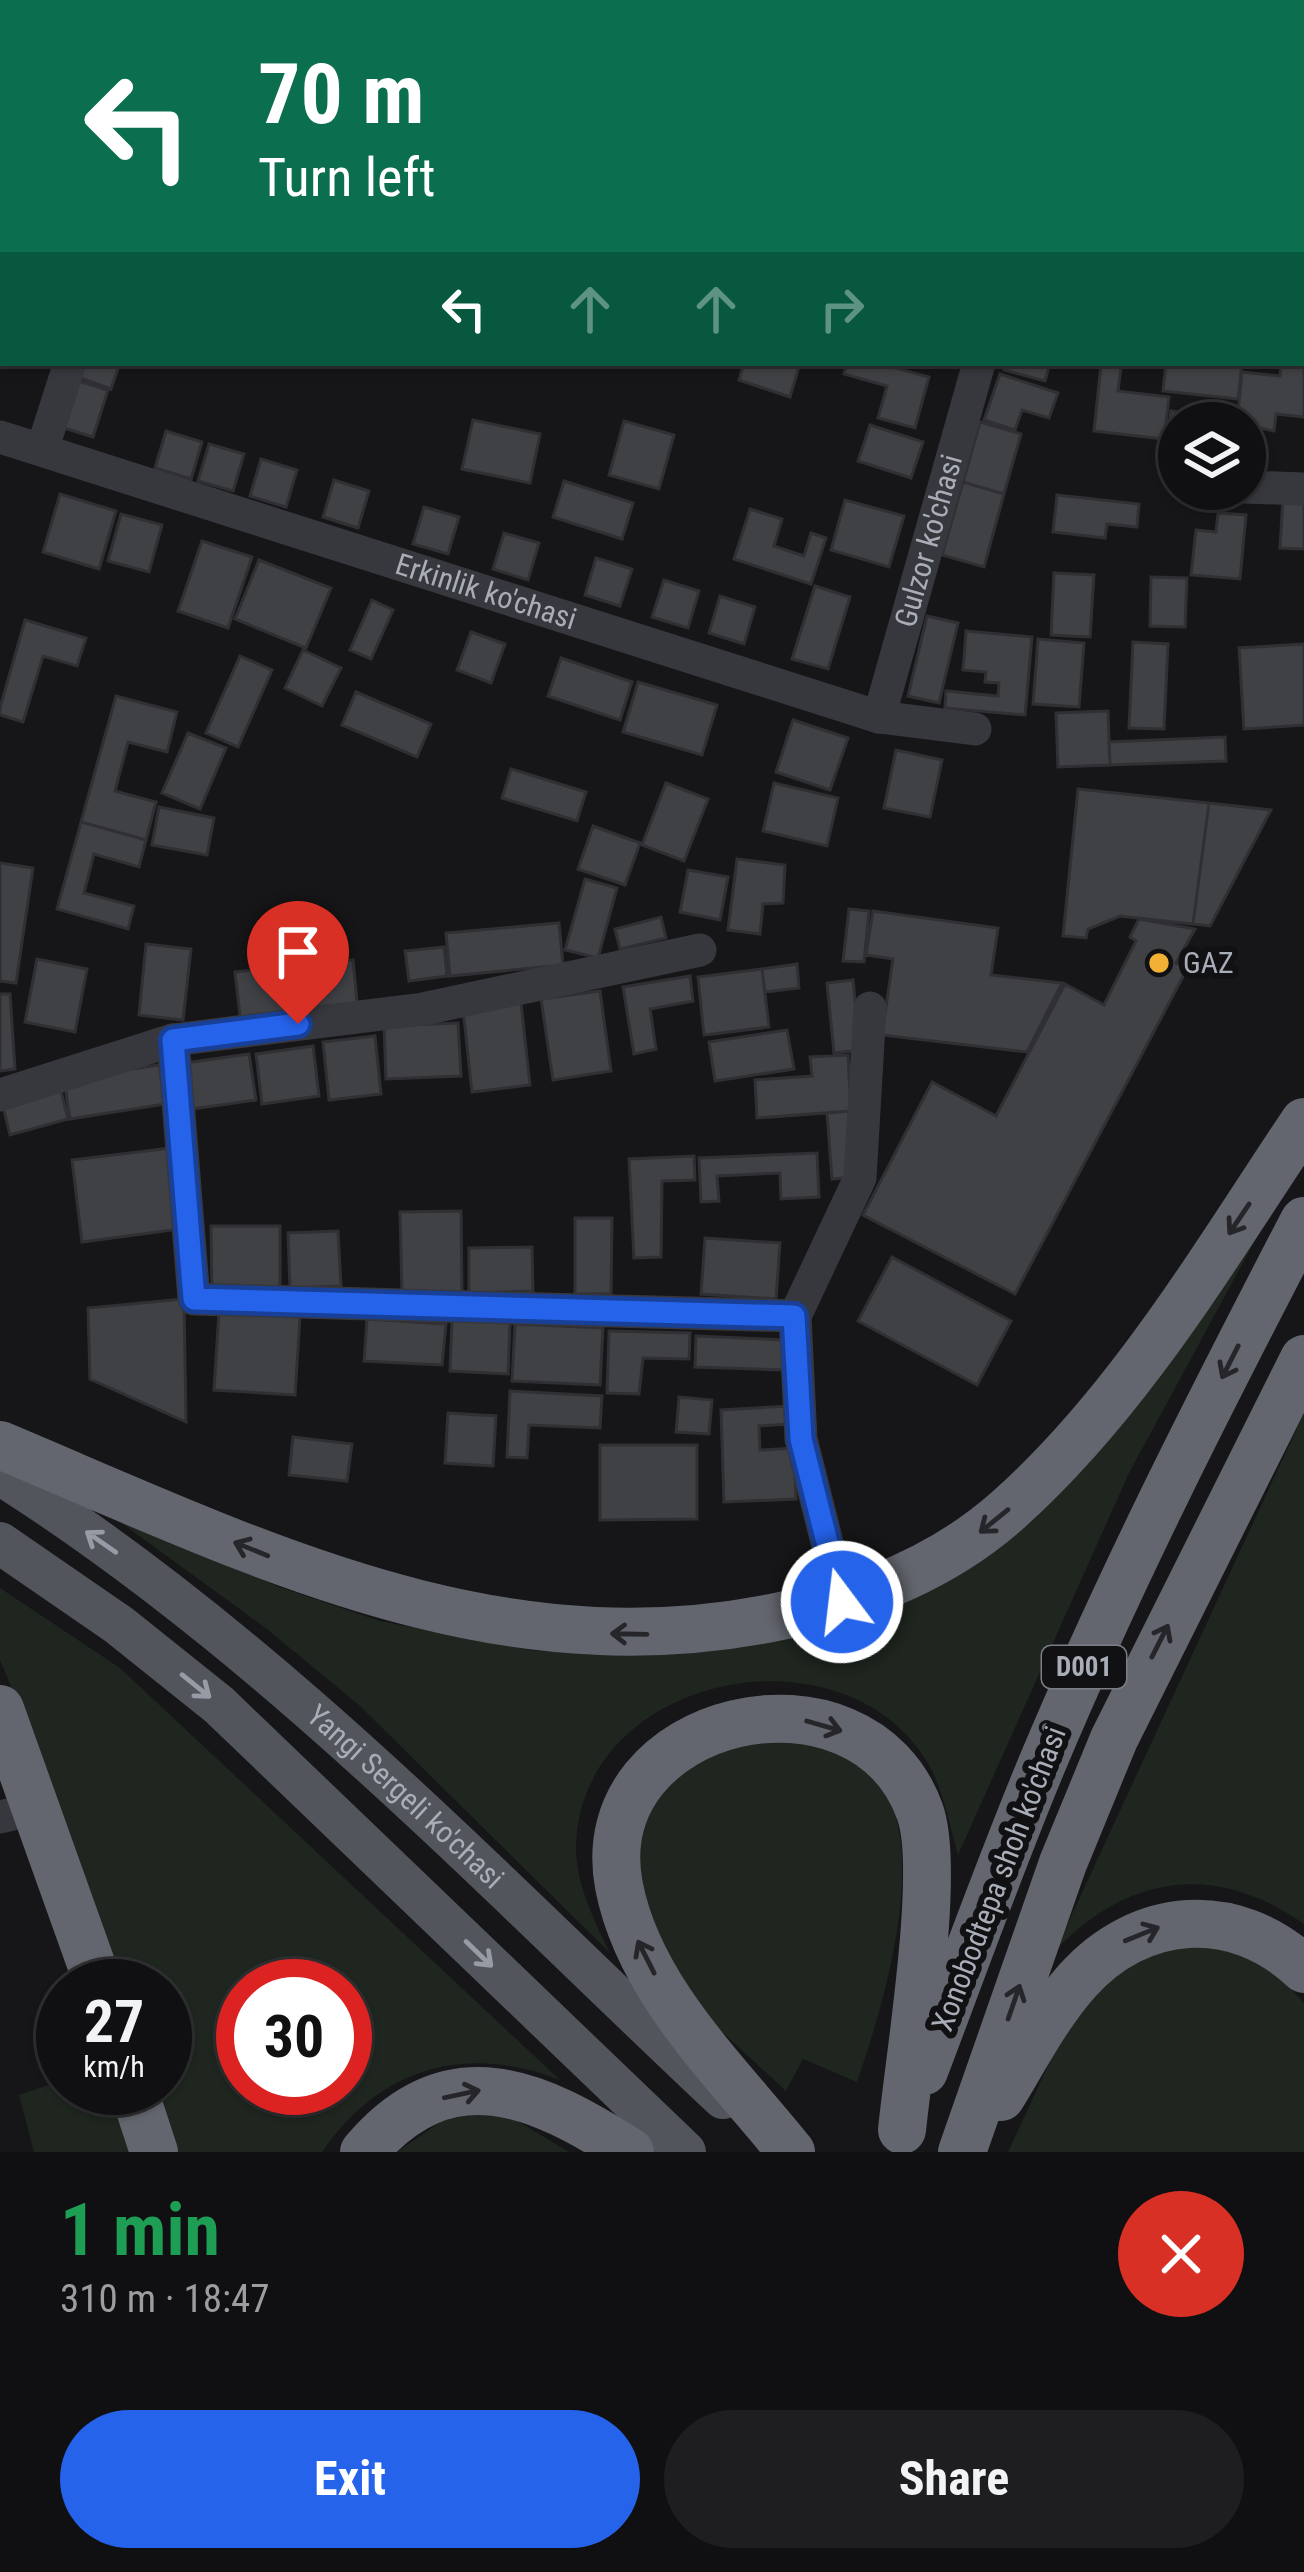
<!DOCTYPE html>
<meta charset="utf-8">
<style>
body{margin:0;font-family:"Roboto Condensed",sans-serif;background:#1e1e20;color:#f1f3f6;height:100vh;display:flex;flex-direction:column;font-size:45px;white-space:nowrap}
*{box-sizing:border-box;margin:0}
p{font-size:39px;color:#9c9d9f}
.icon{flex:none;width:66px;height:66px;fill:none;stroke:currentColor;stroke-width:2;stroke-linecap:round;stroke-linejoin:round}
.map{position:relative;height:2152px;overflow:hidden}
.details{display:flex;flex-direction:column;background:#101012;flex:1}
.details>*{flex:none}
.guide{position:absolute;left:0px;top:0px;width:1305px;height:366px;box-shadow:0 3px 9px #0004,0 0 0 3px #303032;background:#0b6e4f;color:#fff;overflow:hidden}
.fabs{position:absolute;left:1158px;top:402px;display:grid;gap:24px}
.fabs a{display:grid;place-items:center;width:108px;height:108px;border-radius:50%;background:#101012;box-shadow:0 3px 9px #0004,0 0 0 3px #303032;font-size:60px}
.speed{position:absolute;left:36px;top:1959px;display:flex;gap:24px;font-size:60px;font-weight:700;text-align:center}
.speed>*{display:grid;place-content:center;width:156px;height:156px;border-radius:50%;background:#101012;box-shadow:0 3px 9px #0004,0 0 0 3px #303032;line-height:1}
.speed small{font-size:30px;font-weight:400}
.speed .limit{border:18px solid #d22;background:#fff;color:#111}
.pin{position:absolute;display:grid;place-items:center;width:102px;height:102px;color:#fff;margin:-123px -51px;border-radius:50% 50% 50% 0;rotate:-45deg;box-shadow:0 0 12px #0007}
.pin .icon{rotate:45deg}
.me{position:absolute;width:132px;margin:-66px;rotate:345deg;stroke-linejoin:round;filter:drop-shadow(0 0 9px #0008)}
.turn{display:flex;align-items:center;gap:42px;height:252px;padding:0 60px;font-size:54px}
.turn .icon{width:156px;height:156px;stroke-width:2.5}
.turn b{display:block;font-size:84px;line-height:102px}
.lanes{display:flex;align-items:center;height:114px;padding:0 60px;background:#0003;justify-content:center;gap:60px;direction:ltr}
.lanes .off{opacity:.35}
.round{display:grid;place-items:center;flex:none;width:126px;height:126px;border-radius:63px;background:#1e1e20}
.headline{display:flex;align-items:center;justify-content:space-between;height:204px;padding:0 60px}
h1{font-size:72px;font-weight:700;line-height:90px;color:#1e9e55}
.action{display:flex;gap:24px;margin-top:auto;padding:24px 60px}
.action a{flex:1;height:138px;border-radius:72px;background:#2563eb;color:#fff;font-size:48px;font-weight:700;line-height:138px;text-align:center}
.action a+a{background:#1e1e20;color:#f1f3f6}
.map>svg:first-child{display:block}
.green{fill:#1e261f;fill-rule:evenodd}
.building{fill:#404145;stroke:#303034;stroke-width:3}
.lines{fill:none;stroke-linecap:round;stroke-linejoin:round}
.minor{stroke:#37383d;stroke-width:33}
.major{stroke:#53555c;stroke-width:42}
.highway{stroke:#63666e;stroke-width:48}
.oneway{stroke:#26262a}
.oneway2{stroke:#979ba6}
.route-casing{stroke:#184099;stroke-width:30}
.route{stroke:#2563eb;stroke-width:21}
.poi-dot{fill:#f2b134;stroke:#111113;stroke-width:4.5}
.labels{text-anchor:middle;stroke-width:12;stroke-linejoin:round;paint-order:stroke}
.shield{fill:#111113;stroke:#7b7e86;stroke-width:3}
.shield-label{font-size:27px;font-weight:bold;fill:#a8adb8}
.street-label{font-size:30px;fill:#a8adb8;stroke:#111113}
.poi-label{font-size:30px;fill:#a8adb8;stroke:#111113;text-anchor:start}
</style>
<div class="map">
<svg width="1304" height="2152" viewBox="0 0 1304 2152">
<rect width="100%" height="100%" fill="#161618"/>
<path class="green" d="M 1303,1152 L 1129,1473 L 958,1855 C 949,1823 943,1788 926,1760 C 838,1620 577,1677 576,1849 C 576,1884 595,1922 610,1953 L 359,1705 L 263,1626 L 112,1516 L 282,1588 L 380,1621 L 530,1650 L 594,1655 L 690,1651 L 925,1591 Z
M 1304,1413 L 1304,1924 C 1216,1862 1128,1874 1055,1951 Z
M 0,1588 L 120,1668 L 560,2080 C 466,2043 380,2067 322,2152 L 173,2152 L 152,2088 L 165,2088 L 165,1986 L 118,1986 L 47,1772 L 0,1660 ZM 243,1986 L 345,1986 L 345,2088 L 243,2088 Z
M 809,1735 C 828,1746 858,1757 873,1774 C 935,1839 883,2007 857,2082 L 803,2059 L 786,2091 L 705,2016 L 639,1903 L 639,1815 L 706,1745 Z
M 1202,1936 L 1266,1961 L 1304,2003 L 1304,2152 L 1008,2152 L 1077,2003 L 1104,1976 Z
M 63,2080 L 63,2088 L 111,2088 L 132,2152 L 34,2152 L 19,2095 Z
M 474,2113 L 504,2113 L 569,2152 L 397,2152 L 442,2121 Z"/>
<path class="building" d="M 648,0 L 732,0 L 647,3 Z
M 1304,360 L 1304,417 L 1276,414 L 1274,431 L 1237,423 L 1242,372 L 1280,376 L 1281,363 Z
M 79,363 L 120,363 L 111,389 L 75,376 Z
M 744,363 L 800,363 L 790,397 L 739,380 Z
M 847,363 L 877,363 L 929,377 L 915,428 L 878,418 L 887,386 L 844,374 Z
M 1006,363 L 1050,363 L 1045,381 L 1004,370 Z
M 1166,363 L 1242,363 L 1238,399 L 1163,391 Z
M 1101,365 L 1121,367 L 1118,391 L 1169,397 L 1164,439 L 1094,431 Z
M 1000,374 L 1058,393 L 1049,418 L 1022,410 L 1015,430 L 984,420 Z
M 75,380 L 108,390 L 93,437 L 61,427 Z
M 1171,411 L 1225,419 L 1225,423 L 1179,423 L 1179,464 L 1164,462 Z
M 473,420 L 540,434 L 530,483 L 462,469 Z
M 624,421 L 674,435 L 659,489 L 609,475 Z
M 980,422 L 1021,434 L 1004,494 L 963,482 Z
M 870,425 L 923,442 L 911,478 L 858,461 Z
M 166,431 L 202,442 L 191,479 L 155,468 Z
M 209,444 L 244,454 L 233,491 L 198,481 Z
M 261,459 L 297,470 L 286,507 L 250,496 Z
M 334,480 L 369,491 L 358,528 L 323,517 Z
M 564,481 L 633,503 L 622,539 L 553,517 Z
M 963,482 L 1004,494 L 984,567 L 942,555 Z
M 60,494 L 116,511 L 99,569 L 43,552 Z
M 1057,495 L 1139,504 L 1137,527 L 1107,524 L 1105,538 L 1053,532 Z
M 1283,497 L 1304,498 L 1304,549 L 1280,548 Z
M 845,500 L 904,516 L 889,567 L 831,550 Z
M 424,507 L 459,517 L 448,554 L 413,544 Z
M 750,509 L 782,519 L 774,546 L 804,556 L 811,533 L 826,538 L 811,584 L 734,559 Z
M 1218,513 L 1246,515 L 1240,579 L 1191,575 L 1196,530 L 1216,532 Z
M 121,514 L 162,525 L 149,572 L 108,561 Z
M 504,533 L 539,543 L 528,580 L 493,569 Z
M 202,541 L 252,557 L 228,628 L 178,611 Z
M 596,558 L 632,569 L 620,606 L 585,595 Z
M 259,560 L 331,588 L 306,648 L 235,619 Z
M 1054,573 L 1094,575 L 1090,637 L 1051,635 Z
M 1151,577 L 1187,578 L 1185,627 L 1150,626 Z
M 664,580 L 699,591 L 688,628 L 652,617 Z
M 815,586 L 850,597 L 828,669 L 792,659 Z
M 720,596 L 755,607 L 744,644 L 709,633 Z
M 372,600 L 393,610 L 371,659 L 350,650 Z
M 927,616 L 958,623 L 939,703 L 908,696 Z
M 25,620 L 86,638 L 77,666 L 43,656 L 23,722 L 0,715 L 0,708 Z
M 966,631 L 1032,637 L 1025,715 L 945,708 L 946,691 L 998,696 L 999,683 L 985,682 L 986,672 L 963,670 Z
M 471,632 L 505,644 L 491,683 L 457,670 Z
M 1038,639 L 1084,643 L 1079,707 L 1033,704 Z
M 1133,642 L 1168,644 L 1164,729 L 1129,728 Z
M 1304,644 L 1304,725 L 1244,729 L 1239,648 Z
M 303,650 L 341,668 L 322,706 L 285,688 Z
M 240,656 L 272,670 L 238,747 L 206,733 Z
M 561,658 L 632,682 L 620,720 L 548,696 Z
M 638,682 L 717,705 L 702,755 L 623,732 Z
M 356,692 L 431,724 L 417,757 L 342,725 Z
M 116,696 L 177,712 L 167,752 L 128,742 L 115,791 L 156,802 L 146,840 L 81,822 Z
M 1108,711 L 1110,765 L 1058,767 L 1056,713 Z
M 793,720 L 848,738 L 830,790 L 776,772 Z
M 188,733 L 226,748 L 200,809 L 162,793 Z
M 1225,737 L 1226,761 L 1110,765 L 1109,742 Z
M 896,750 L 942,760 L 930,817 L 884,808 Z
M 511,769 L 586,792 L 577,821 L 502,798 Z
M 666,783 L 708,799 L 684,861 L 642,845 Z
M 774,783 L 838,798 L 827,846 L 763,831 Z
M 1078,789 L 1209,803 L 1193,924 L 1120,916 L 1088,929 L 1086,938 L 1063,936 Z
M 1209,803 L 1271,810 L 1210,926 L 1193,924 Z
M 159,807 L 214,818 L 207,855 L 152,845 Z
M 81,822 L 146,840 L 139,867 L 94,854 L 84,893 L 134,906 L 128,929 L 57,909 Z
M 593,826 L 640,843 L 625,885 L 578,869 Z
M 737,859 L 785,865 L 783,903 L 763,904 L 760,934 L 728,930 Z
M 0,863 L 33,868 L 16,983 L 0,981 Z
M 688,870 L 728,877 L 720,920 L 680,912 Z
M 585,879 L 617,888 L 598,958 L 565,950 Z
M 849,909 L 869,911 L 864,962 L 843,961 Z
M 873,911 L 998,928 L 991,975 L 1062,983 L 1027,1052 L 882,1035 L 893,959 L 866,955 Z
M 661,917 L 666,938 L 620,949 L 615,929 Z
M 1139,919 L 1195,929 L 1176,963 L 1187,969 L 1015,1294 L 863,1215 L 932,1082 L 996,1116 L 1065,984 L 1104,1005 L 1136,941 L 1130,937 Z
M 559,923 L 563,965 L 450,976 L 446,933 Z
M 146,944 L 191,949 L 183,1020 L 139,1015 Z
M 444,947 L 447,976 L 409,981 L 405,951 Z
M 37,959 L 87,969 L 75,1032 L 25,1022 Z
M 353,960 L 358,1012 L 241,1024 L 235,972 Z
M 797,964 L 799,988 L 765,992 L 762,969 Z
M 762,969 L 769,1027 L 704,1035 L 698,977 Z
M 690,976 L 693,1001 L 650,1009 L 656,1049 L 634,1054 L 623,987 Z
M 853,980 L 860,1050 L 834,1053 L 827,983 Z
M 600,991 L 611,1071 L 553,1080 L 541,999 Z
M 0,994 L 10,994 L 15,1069 L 0,1071 Z
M 521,1003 L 530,1085 L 472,1092 L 463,1009 Z
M 458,1023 L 461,1076 L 386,1079 L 384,1026 Z
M 787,1030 L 794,1069 L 715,1081 L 709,1042 Z
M 375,1036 L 381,1094 L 329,1100 L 323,1042 Z
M 313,1046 L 319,1096 L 262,1104 L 256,1054 Z
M 249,1054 L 256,1100 L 192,1109 L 185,1063 Z
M 848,1055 L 851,1111 L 757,1118 L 755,1080 L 812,1076 L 810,1057 Z
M 159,1065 L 165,1104 L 70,1119 L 64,1079 Z
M 59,1083 L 68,1119 L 10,1135 L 1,1098 Z
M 851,1111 L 855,1177 L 832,1179 L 827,1113 Z
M 171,1148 L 180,1229 L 82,1242 L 72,1160 Z
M 817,1153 L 819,1197 L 781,1199 L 780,1173 L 717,1176 L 719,1201 L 701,1202 L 699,1158 Z
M 694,1156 L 695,1180 L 662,1181 L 661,1257 L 634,1258 L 629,1159 Z
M 461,1211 L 462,1292 L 402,1293 L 400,1212 Z
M 575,1218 L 612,1218 L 611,1294 L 575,1294 Z
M 211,1226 L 280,1226 L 280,1290 L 212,1291 Z
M 338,1231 L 341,1286 L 290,1288 L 288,1233 Z
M 705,1238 L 780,1243 L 776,1299 L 701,1294 Z
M 532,1247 L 533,1291 L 469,1293 L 469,1248 Z
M 892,1257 L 1011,1321 L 977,1385 L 858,1321 Z
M 184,1299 L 186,1422 L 90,1379 L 88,1308 Z
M 219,1312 L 300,1317 L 295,1395 L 214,1390 Z
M 367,1319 L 446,1324 L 442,1365 L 364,1361 Z
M 452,1320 L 510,1323 L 508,1374 L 450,1371 Z
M 515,1324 L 603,1328 L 600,1385 L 512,1381 Z
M 609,1331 L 690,1333 L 689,1359 L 643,1358 L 639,1394 L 607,1393 Z
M 696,1336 L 784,1340 L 783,1370 L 695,1367 Z
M 510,1391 L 602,1396 L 600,1428 L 529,1425 L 527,1458 L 507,1457 Z
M 679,1397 L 712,1400 L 709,1434 L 676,1432 Z
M 788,1406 L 789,1424 L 759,1426 L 760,1450 L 794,1448 L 796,1499 L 724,1502 L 721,1410 Z
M 448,1413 L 496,1416 L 493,1466 L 445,1463 Z
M 293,1437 L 352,1444 L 347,1481 L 289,1475 Z
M 600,1445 L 697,1445 L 697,1519 L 600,1520 Z"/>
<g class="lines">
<g class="minor">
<path d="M 62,0 L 71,3"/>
<path d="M 189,3 L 190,0"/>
<path d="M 1077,3 L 1078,0"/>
<path id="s1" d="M 0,437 L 879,717 L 975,729"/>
<path d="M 42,450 L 70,363"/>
<path d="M 1245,487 L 1304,489"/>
<path id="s2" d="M 879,717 L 979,363"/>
<path d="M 173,1040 L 194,1299 L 795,1316"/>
<path d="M 0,1095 L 173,1040 L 423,1009 L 700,950"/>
<path d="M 842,1602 L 801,1439 L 795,1316 L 860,1178 L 870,1008"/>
<path d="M 0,1817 L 39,1808"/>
</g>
<g class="major">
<path id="s3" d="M 0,1474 C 270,1645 491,1880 723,2098"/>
<path d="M 0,1543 L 119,1625 L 219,1705 L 685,2152"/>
</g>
<path class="highway" d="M 0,1445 C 255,1552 496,1676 781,1616 C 864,1599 944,1567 1008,1510 C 1129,1402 1215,1255 1304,1122
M 0,1709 L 99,1986
M 924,2071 C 963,1968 1000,1865 1042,1764 C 1120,1578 1211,1400 1304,1221
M 133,2088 L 154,2152
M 1001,2097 C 1025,2058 1046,2016 1077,1981 C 1139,1911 1235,1903 1304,1969
M 364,2152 C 449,2051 538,2093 630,2152
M 791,2152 C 728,2073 639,1990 619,1886 C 586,1713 863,1651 920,1812 C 941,1871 909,2059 902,2130
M 962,2152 L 1063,1863 L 1114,1739 L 1304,1359"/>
</g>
<defs><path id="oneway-shaft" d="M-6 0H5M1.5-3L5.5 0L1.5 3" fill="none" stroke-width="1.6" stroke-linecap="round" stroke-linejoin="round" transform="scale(3)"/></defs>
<g class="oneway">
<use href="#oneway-shaft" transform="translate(1239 1219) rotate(124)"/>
<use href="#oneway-shaft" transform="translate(1230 1362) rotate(117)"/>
<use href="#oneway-shaft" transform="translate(994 1521) rotate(141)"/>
<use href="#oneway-shaft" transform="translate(251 1549) rotate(-158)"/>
<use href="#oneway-shaft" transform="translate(629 1634) rotate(-179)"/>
<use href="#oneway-shaft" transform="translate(1160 1641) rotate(-63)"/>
<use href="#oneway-shaft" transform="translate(824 1726) rotate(16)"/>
<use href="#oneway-shaft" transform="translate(1142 1934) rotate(-22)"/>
<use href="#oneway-shaft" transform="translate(646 1957) rotate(-117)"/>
<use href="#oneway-shaft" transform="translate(1014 2002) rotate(-71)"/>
<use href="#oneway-shaft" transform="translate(462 2094) rotate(-12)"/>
</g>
<g class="oneway2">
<use href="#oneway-shaft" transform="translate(101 1542) rotate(-145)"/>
<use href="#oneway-shaft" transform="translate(196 1686) rotate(39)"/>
<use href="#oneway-shaft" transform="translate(479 1954) rotate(44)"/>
</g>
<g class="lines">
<defs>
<path id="route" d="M 298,1024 L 173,1040 L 194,1299 L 794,1316 L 801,1439 L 842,1602"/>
</defs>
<use href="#route" class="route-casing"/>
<use href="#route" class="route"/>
</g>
<circle class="poi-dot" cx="1159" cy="963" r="12"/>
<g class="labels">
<rect class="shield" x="1042" y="1646" width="84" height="42" rx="9"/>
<g class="shield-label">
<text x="1084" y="1676">D001</text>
</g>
<g class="street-label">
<text dy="10" stroke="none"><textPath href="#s2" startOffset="183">Gulzor ko'chasi</textPath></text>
<text dy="10" stroke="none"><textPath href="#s1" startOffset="510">Erkinlik ko'chasi</textPath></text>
<text dy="10" stroke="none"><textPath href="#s3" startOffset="519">Yangi Sergeli ko'chasi</textPath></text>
<text transform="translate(999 1879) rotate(-69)" y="10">Xonobodtepa shoh ko'chasi</text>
</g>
<g class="poi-label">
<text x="1183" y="973">GAZ</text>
</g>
</g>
</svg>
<div class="fabs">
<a><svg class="icon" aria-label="layers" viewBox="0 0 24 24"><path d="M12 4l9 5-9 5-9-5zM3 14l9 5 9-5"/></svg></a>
</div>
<div class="speed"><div>27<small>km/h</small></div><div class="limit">30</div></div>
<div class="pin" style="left:298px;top:1024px;background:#d93025"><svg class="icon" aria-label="arrive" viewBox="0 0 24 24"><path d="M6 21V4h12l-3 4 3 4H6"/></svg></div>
<svg class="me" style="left:842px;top:1602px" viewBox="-20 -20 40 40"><circle r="17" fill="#2563eb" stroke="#fff" stroke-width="3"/><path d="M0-11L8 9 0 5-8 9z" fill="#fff"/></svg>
<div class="guide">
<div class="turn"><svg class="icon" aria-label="left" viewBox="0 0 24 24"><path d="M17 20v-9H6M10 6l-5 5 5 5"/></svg><div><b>70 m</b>Turn left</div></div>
<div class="lanes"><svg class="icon" aria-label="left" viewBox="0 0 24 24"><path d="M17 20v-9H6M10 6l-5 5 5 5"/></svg><svg class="icon off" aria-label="ahead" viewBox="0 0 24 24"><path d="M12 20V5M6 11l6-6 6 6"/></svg><svg class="icon off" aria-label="ahead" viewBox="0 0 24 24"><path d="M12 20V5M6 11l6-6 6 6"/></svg><svg class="icon off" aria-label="right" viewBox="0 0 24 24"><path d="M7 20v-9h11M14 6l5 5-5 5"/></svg></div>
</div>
</div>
<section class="details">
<div class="headline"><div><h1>1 min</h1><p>310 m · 18:47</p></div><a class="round" style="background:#d93025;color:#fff"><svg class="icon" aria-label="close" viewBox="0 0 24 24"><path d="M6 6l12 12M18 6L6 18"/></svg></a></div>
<div class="action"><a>Exit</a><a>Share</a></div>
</section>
